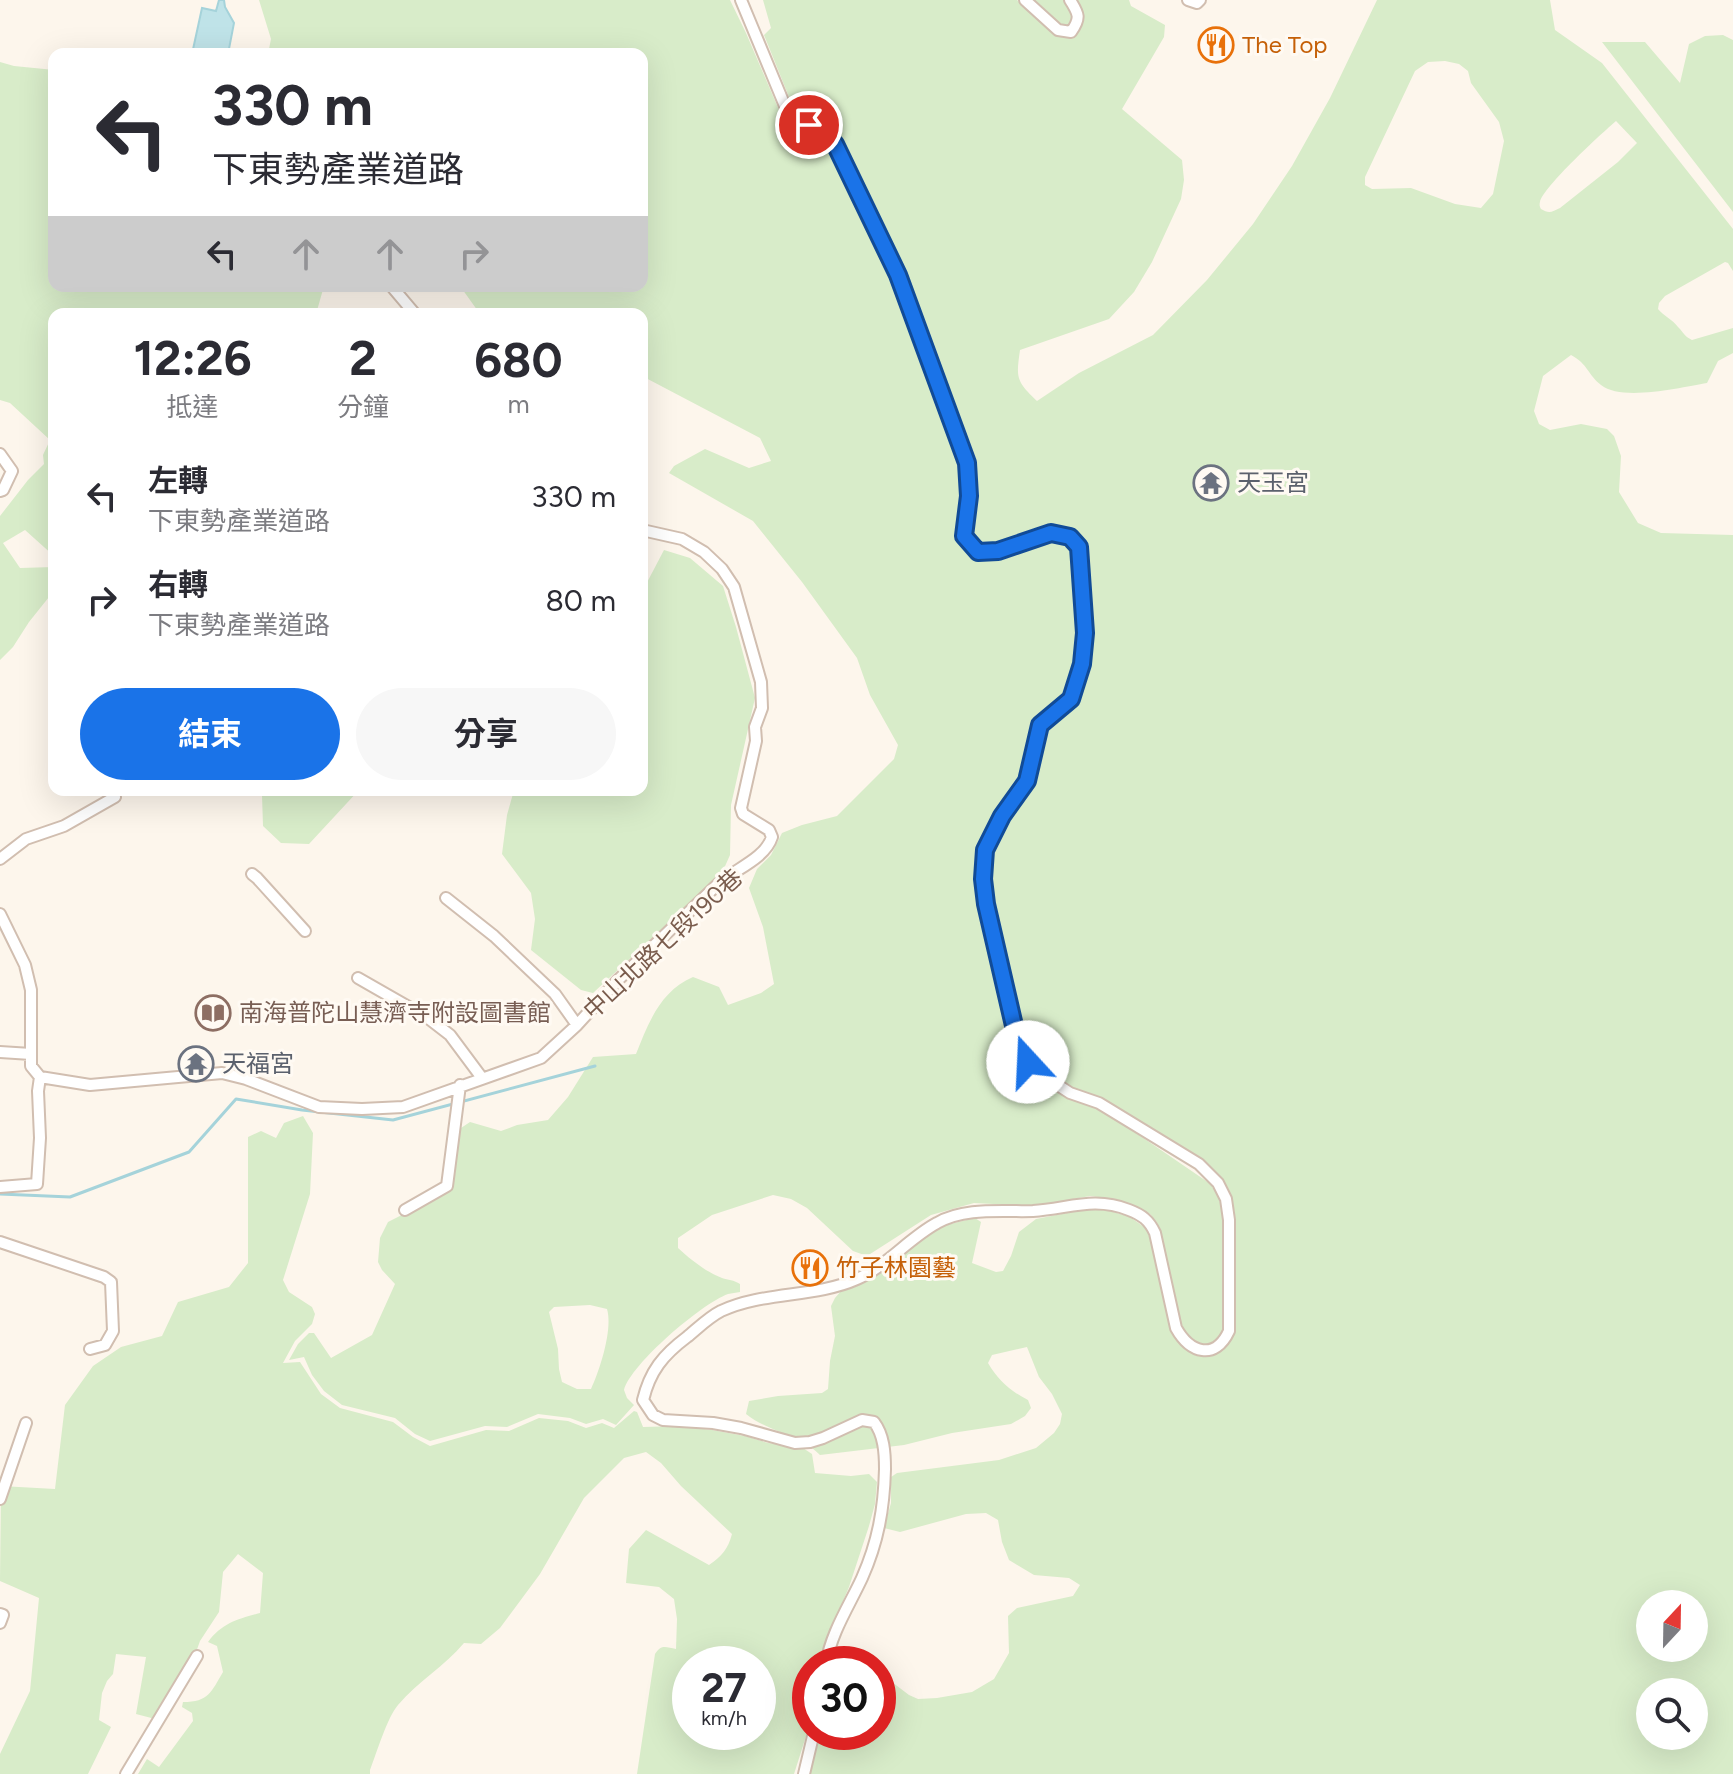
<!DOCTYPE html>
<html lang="zh-TW">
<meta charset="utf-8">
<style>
body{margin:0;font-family:Figtree,"Noto Sans TC",sans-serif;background:#f7f7f7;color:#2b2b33;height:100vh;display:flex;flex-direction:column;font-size:30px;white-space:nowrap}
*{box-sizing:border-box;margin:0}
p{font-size:26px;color:#7c7c81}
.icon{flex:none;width:44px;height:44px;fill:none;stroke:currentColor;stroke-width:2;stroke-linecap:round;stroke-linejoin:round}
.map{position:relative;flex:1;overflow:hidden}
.sheet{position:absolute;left:48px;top:308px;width:600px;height:488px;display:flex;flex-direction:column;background:#fff;border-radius:16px;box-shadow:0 8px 32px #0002}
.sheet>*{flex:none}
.guide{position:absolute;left:48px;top:48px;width:600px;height:244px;border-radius:16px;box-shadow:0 8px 32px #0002;background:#fff;color:#2b2b33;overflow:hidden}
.needle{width:52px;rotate:22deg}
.controls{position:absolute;left:1636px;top:1590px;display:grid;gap:16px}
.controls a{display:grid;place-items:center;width:72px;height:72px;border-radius:50%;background:#fff;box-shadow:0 8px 32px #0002;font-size:40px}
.speed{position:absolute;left:672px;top:1646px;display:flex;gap:16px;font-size:40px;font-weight:700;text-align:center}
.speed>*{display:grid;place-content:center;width:104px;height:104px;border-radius:50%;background:#fff;box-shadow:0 8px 32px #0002;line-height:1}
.speed small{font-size:20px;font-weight:400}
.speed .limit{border:12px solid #d22;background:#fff;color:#111}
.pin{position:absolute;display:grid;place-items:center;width:68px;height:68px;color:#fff;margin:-34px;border:4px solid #fff;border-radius:50%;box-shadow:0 2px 8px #0007}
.me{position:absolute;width:88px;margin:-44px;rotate:340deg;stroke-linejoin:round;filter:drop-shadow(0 0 6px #0008)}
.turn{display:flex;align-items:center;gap:28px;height:168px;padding:0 32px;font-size:36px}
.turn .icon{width:104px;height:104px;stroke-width:2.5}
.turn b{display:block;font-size:56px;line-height:68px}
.lanes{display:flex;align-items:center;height:76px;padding:0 32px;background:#0003;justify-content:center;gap:40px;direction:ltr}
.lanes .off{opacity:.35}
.eta{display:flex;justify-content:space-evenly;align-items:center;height:136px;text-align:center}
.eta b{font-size:48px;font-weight:700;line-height:56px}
.primary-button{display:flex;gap:16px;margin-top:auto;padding:16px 32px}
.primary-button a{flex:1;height:92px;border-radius:48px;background:#1a73e8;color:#fff;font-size:32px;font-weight:700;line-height:92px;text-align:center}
.primary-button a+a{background:#f7f7f7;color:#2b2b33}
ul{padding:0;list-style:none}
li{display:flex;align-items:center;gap:24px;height:104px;padding:0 32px}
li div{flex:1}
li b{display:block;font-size:30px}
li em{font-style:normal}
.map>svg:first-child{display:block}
.green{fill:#d8ecc9;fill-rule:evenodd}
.water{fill:#bfe3e8;stroke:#a5d3da;stroke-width:2}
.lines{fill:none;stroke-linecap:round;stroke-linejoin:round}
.stream{stroke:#a5d3da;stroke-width:3}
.minor-casing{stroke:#d1beb0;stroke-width:14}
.minor{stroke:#fff;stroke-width:10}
.route-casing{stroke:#114b97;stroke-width:20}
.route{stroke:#1a73e8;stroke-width:14}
.labels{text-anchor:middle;stroke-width:6;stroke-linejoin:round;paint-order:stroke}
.food-label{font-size:24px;fill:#c56008;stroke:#fffaf3;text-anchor:start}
.worship-label{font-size:24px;fill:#5b616d;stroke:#fffaf3;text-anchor:start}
.street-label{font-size:24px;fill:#7a5c4d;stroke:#fffaf3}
.education-label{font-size:24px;fill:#785e54;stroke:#fffaf3;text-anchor:start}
</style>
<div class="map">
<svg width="1733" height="1774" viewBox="0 0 1733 1774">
<rect width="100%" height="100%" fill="#fdf6ec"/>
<path class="green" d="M 259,0 L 730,0 L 746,33 L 779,110 L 831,150 L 893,277 L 957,462 L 966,496 L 961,538 L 976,555 L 1050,537 L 1068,541 L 1076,552 L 1078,664 L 1066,696 L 1035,724 L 1023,780 L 1000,812 L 978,881 L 1024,1063 L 1067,1097 L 1098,1107 L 1215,1187 L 1222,1203 L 1225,1333 L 1213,1346 L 1202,1346 L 1189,1340 L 1181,1326 L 1170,1272 L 1160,1228 L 1156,1221 L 1150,1214 L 1116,1199 L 1090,1196 L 1035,1206 L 974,1203 L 931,1215 L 867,1256 L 853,1251 L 807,1208 L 791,1199 L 773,1195 L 712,1215 L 678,1238 L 678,1248 C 690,1259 706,1272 722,1278 C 728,1280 734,1280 740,1284 L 740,1292 C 736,1293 732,1293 728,1294 C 701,1304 631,1364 624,1390 L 627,1398 L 634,1405 L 616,1425 L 603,1419 L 586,1424 L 570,1418 L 538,1414 L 507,1427 L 485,1426 L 430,1441 L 415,1434 L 395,1418 L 342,1405 L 324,1391 L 312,1375 L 304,1357 L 289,1360 L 298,1344 L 309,1333 L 314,1333 L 331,1358 L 372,1335 L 395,1284 L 382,1270 L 378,1262 L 380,1238 L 388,1222 L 451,1190 L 461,1128 L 470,1122 L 501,1131 L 517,1125 L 548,1120 L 568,1097 L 593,1057 L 636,1054 C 648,1024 660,991 693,977 L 719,987 L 728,1005 L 761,993 L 774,984 L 763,927 L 749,888 L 757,869 L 771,855 L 782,833 L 802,825 L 837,816 L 894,759 L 898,745 L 870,695 L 857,658 L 802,582 L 753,521 L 669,473 L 674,466 L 705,449 L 749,468 L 771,461 L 760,438 L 642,376 L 642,314 L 480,314 L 460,286 L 642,286 L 642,54 L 268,54 L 271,39 ZM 590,1305 L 607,1309 C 613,1329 600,1370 591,1389 L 577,1389 L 562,1382 L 559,1369 L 558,1349 L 549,1312 L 554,1307 Z
M 763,0 L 1017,0 L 1055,34 L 1071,37 L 1081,25 L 1081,11 L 1073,0 L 1129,0 L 1131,6 L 1165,25 L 1164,37 L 1122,109 L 1182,160 L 1184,180 L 1181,199 L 1152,262 L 1134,292 L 1109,319 L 1020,350 C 1016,378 1016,381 1037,401 L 1079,373 L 1153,335 L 1207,280 L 1253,224 L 1292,166 L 1330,98 L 1377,0 L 1550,0 L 1555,30 L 1602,63 L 1733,229 L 1733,271 L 1728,263 L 1725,262 L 1665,296 L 1659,303 L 1658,309 C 1664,316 1672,319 1678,327 C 1684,333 1684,336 1692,340 L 1733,328 L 1733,353 L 1718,361 L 1707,383 C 1682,387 1622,402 1601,385 C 1588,375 1588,364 1571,355 L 1543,376 L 1534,411 L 1539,424 L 1550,430 L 1581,424 L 1607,429 L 1614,436 L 1621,456 L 1619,492 L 1638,523 L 1661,533 L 1733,535 L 1733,1774 L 808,1774 L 818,1732 L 878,1732 L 878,1676 L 884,1676 L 909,1695 L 918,1699 L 937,1698 L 972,1692 L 994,1679 L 1009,1653 L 1008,1616 L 1017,1608 L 1073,1596 L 1080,1585 L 1069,1578 L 1034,1575 L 1009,1560 L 1002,1542 L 998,1520 L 986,1513 L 966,1514 L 900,1532 L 884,1528 L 891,1503 L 891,1477 L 897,1473 L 999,1460 L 1036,1448 L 1054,1433 L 1060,1424 L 1062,1414 L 1052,1394 L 1039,1377 L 1027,1347 L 992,1355 L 988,1363 C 998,1380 1010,1391 1028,1400 L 1031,1408 L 1025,1416 L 1011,1424 L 952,1433 L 904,1445 L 820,1455 C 799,1434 770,1433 746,1414 L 749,1401 L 778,1396 L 822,1393 L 828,1389 L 830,1361 L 835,1336 L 831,1306 L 835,1298 L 841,1291 L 873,1277 L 938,1227 L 975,1218 L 981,1222 L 972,1263 L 996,1272 L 1003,1271 L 1011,1256 L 1019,1232 L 1036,1219 L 1097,1207 L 1130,1217 L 1144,1227 L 1152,1238 L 1180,1342 C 1191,1345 1212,1356 1222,1349 C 1246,1333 1229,1281 1228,1259 C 1227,1240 1234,1221 1232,1203 C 1231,1195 1225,1187 1221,1180 L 1072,1091 L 1032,1060 L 1022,1039 L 988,881 L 991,850 L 1005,822 L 1032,784 L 1044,728 L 1073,702 L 1086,665 L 1084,550 L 1071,534 L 999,547 L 980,549 L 969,535 L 979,497 L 976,459 L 906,277 L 842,142 L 791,102 L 764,35 L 771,28 ZM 1445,61 L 1459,64 L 1468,71 L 1471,83 L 1499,122 L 1504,141 L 1493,194 L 1481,208 L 1455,204 L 1411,188 L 1372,189 L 1365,185 L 1365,177 L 1415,71 L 1428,62 ZM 1616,121 L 1637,143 L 1618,162 L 1560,208 C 1552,212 1549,214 1541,209 C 1540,207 1539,205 1540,202 C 1543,187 1602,133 1616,121 ZM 1650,1604 L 1694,1604 L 1694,1648 L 1650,1648 ZM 1650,1692 L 1694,1692 L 1694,1736 L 1650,1736 Z
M 1031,0 L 1065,0 L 1074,11 L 1074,21 L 1068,27 L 1059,25 Z
M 1723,35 L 1733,40 L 1733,212 L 1602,42 L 1645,42 L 1680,83 L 1689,44 L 1705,36 Z
M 0,62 L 14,66 L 54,70 L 54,286 L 324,286 L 316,314 L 54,314 L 54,556 L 25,530 L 3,543 L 20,568 L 54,567 L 53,592 L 29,622 L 13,647 L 0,660 L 0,516 L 28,480 L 44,464 L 43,455 L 50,440 L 10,403 L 0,400 Z
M 664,550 L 690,558 L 723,586 L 736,627 L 755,698 L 731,805 L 730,855 L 722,873 L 593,993 L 581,990 L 531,950 L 535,919 L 531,893 L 502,854 L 507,815 L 514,790 L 642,790 L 642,592 Z
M 259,790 L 359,790 L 309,844 L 281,843 L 263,826 L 262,795 Z
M 303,1116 L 313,1133 L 310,1194 L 283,1280 L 289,1292 L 312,1307 L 315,1314 L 312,1324 L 295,1341 L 283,1363 L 300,1362 L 321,1394 L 340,1408 L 393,1422 L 413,1437 L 430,1446 L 486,1430 L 509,1431 L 539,1418 L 568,1421 L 586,1428 L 602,1423 L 614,1428 L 634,1411 L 637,1412 L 643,1427 L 679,1426 L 712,1430 L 745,1436 L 768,1443 L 800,1446 L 812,1454 L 815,1473 L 851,1476 L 869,1474 L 877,1482 L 875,1504 L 869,1526 L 849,1587 L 821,1654 L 819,1664 L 810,1664 L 810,1716 L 808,1730 L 794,1774 L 637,1774 L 655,1654 C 661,1644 666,1647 676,1649 L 677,1619 L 674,1599 L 659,1587 L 626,1583 L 629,1549 L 646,1530 L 709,1565 C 722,1556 728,1549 732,1534 L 681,1486 L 661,1463 L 646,1452 L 624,1458 L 584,1498 L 540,1574 L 500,1628 L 481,1644 L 464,1643 C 445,1666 418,1681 398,1705 C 387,1718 377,1752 370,1770 L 370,1774 L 138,1774 L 147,1759 L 159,1767 L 193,1721 L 192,1713 L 182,1707 L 183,1702 C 209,1702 211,1692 223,1672 L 217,1646 L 208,1642 C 222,1623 238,1619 260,1613 L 263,1573 L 238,1554 L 223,1572 L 219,1612 L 200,1641 L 195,1655 L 159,1720 L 136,1714 L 146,1657 L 116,1654 L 113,1674 L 107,1681 L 102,1693 L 99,1720 L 111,1727 L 88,1774 L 0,1774 L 0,1754 L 30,1691 L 39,1598 L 0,1581 L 1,1486 L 55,1489 L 65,1405 L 93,1366 L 121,1347 L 162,1336 L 178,1302 L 229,1287 L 248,1263 L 248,1137 L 261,1131 L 276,1138 L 284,1123 ZM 690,1664 L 758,1664 L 758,1732 L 690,1732 Z"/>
<path class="water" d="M 219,0 L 224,0 L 225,7 L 234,23 L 228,54 L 192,54 L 202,8 L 216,11 Z"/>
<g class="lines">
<path class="stream" d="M 0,1194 L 70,1197 L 189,1152 L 236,1099 L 302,1110 L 393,1120 L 595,1066"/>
<defs>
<path id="minor" d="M 741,0 L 785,106 L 835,144 L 898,275 L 967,463 L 969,496 L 964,536 L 978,552 L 998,551 L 1051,533 L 1070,537 L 1079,547 L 1085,633 L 1082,664 L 1071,699 L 1040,725 L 1027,781 L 1002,816 L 985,850 L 983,879 L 986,904 L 1018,1043 L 1028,1062 L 1044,1076 L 1070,1093 L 1099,1103 L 1199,1164 L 1218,1183 L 1226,1199 L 1229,1220 L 1229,1331 C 1215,1361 1190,1353 1176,1328 L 1155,1233 C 1149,1220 1142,1215 1129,1210 C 1094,1196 1068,1209 1033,1211 C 1001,1212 965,1207 937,1223 C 909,1238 887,1266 857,1279 C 814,1298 764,1291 721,1311 C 709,1317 698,1328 687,1337 C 663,1355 650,1371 643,1400 L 653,1415 L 663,1420 L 713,1423 L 741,1428 L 795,1443 L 810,1442 L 823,1438 L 862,1420 L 874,1422 C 884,1435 885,1453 885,1469 C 884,1509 878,1542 862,1578 C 849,1606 831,1633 826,1664
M 1025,0 L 1058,30 L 1071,32 C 1081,18 1079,14 1070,0
M 1188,0 L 1197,3 L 1200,0
M 393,288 L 415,314
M 0,454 L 12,471 L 3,490 L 0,491
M 0,859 L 26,839 L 64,826 L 115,797
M 252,874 L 257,878 L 305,931
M 446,898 L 494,936 L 555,994 L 577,1025
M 0,914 L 25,965 L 31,990 L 31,1066 L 40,1077
M 358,978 L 428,1018 L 450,1035 L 482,1078
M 0,1052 L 31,1054
M 40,1077 L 90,1085 L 222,1073 L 246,1079 L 319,1107 L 362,1109 L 403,1107 L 541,1058 L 577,1025 L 618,980 L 718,884 C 735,869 765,859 772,837 L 769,830 L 743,814 L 741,808 L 756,741 L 755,727 L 762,708 L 761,682 L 734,587 L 722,569 L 704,552 L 682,539 L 642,530
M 0,1187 L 37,1184 L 40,1138 L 38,1091 L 40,1077
M 405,1210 L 447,1186 L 460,1085
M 0,1242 L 104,1277 L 111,1282 L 113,1331 L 105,1345 L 90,1349
M 0,1499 L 26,1423
M 0,1614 L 3,1615 L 0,1623
M 126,1774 L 197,1656
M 804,1774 L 814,1732"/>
</defs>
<use href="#minor" class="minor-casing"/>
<use href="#minor" class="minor"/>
</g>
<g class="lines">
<defs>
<path id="route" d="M 809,125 L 835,144 L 898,275 L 967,463 L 969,496 L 964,536 L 978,552 L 998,551 L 1051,533 L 1070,537 L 1079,547 L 1085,633 L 1082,664 L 1071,699 L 1040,725 L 1027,781 L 1002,816 L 985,850 L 983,879 L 986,904 L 1018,1043 L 1028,1062"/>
</defs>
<use href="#route" class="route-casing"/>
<use href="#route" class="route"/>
</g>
<defs>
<symbol id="restaurant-ring" viewBox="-11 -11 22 22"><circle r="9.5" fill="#fffaf3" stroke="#e8710a" stroke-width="1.5"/><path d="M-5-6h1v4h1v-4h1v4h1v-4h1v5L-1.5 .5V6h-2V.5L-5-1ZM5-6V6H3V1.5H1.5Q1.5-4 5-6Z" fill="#e8710a"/></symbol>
<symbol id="temple-ring" viewBox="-11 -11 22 22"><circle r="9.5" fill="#fffaf3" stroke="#6b7280" stroke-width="1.5"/><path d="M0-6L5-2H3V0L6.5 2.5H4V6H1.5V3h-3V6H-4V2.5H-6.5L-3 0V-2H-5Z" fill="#6b7280"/></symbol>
<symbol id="library-ring" viewBox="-11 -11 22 22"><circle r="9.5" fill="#fffaf3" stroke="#8d6e63" stroke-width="1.5"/><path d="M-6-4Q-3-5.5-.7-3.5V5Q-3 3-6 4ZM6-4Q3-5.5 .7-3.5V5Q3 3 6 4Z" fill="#8d6e63"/></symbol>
</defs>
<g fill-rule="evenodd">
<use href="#restaurant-ring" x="1196" y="25" width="40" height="40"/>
<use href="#temple-ring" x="1191" y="463" width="40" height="40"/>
<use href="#library-ring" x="193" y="993" width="40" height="40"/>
<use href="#temple-ring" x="176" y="1044" width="40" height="40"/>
<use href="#restaurant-ring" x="790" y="1248" width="40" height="40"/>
</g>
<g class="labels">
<g class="food-label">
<text x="1242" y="53">The Top</text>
<text x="836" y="1276">竹子林園藝</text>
</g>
<g class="worship-label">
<text x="1237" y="491">天玉宮</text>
<text x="222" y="1072">天福宮</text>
</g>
<g class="street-label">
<text transform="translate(663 944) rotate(-43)" y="8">中山北路七段190巷</text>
</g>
<g class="education-label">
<text x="239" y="1021">南海普陀山慧濟寺附設圖書館</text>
</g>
</g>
</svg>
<div class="controls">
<a><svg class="needle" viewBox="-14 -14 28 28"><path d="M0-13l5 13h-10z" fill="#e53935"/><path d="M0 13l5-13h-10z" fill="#7c7c81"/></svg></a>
<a><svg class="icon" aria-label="search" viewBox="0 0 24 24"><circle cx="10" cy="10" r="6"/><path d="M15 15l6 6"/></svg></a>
</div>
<div class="speed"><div>27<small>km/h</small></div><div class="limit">30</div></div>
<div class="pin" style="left:809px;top:125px;background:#d93025"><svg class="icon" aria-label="arrive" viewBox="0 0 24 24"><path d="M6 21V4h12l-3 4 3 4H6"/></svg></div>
<svg class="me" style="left:1028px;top:1062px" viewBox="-20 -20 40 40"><circle r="19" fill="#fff"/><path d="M0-13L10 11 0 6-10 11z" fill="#1a73e8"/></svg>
<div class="guide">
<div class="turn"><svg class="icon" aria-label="left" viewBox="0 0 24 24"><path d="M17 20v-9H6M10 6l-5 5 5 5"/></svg><div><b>330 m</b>下東勢產業道路</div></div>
<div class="lanes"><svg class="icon" aria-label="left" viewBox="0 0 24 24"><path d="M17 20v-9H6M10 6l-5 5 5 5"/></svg><svg class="icon off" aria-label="ahead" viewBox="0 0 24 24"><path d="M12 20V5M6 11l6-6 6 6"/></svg><svg class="icon off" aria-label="ahead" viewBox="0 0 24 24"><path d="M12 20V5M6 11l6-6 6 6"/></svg><svg class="icon off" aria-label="right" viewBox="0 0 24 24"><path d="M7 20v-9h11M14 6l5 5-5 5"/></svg></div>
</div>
<section class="sheet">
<div class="eta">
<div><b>12:26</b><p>抵達</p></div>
<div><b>2</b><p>分鐘</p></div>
<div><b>680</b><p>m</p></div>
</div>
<ul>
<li><svg class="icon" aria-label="left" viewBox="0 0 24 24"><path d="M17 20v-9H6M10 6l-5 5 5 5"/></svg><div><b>左轉</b><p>下東勢產業道路</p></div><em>330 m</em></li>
<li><svg class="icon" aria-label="right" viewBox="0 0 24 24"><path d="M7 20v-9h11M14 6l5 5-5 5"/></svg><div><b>右轉</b><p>下東勢產業道路</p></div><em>80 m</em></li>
</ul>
<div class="primary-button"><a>結束</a><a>分享</a></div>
</section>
</div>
